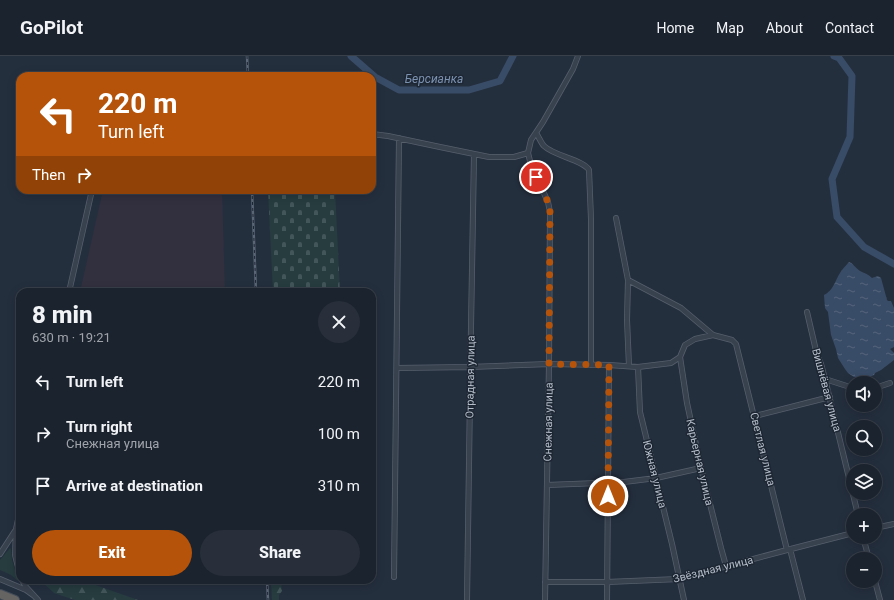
<!DOCTYPE html>
<meta charset="utf-8">
<style>
body{margin:0;font-family:Roboto,sans-serif;background:#282f3a;color:#f1f3f6;height:100vh;display:flex;flex-direction:column;font-size:15px;white-space:nowrap}
*{box-sizing:border-box;margin:0}
p{font-size:13px;color:#a0a4aa}
.icon{flex:none;width:22px;height:22px;fill:none;stroke:currentColor;stroke-width:2;stroke-linecap:round;stroke-linejoin:round}
.map{position:relative;flex:1;overflow:hidden}
.sheet{position:absolute;left:16px;top:232px;width:360px;height:296px;display:flex;flex-direction:column;background:#1b232e;border-radius:12px;box-shadow:0 2px 10px #0003,0 0 0 1px #39404a}
.sheet>*{flex:none}
.hud{position:absolute;left:16px;top:16px;width:360px;height:122px;border-radius:12px;box-shadow:0 2px 10px #0003,0 0 0 1px #39404a;background:#b45309;color:#fff;overflow:hidden}
.buttons{position:absolute;left:846px;top:320px;display:grid;gap:8px}
.buttons a{display:grid;place-items:center;width:36px;height:36px;border-radius:50%;background:#1b232e;box-shadow:0 2px 10px #0003,0 0 0 1px #39404a;font-size:20px}
.pin{position:absolute;display:grid;place-items:center;width:34px;height:34px;color:#fff;margin:-17px;border:2px solid #fff;border-radius:50%;box-shadow:0 1px 4px #0007}
.me{position:absolute;width:44px;margin:-22px;rotate:0deg;stroke-linejoin:round;filter:drop-shadow(0 0 3px #0008)}
.turn{display:flex;align-items:center;gap:14px;height:84px;padding:0 16px;font-size:18px}
.turn .icon{width:52px;height:52px;stroke-width:2.5}
.turn b{display:block;font-size:28px;line-height:34px}
.then{display:flex;align-items:center;height:38px;padding:0 16px;background:#0003;gap:8px;font-size:15px}
.round{display:grid;place-items:center;flex:none;width:42px;height:42px;border-radius:21px;background:#282f3a}
.headline{display:flex;align-items:center;justify-content:space-between;height:68px;padding:0 16px}
h1{font-size:24px;font-weight:800;line-height:30px}
.button{display:flex;gap:8px;margin-top:auto;padding:8px 16px}
.button a{flex:1;height:46px;border-radius:24px;background:#b45309;color:#fff;font-size:16px;font-weight:800;line-height:46px;text-align:center}
.button a+a{background:#282f3a;color:#f1f3f6}
ul{padding:0;list-style:none}
li{display:flex;align-items:center;gap:12px;height:52px;padding:0 16px}
li div{flex:1}
li b{display:block;font-size:15px}
li em{font-style:normal}
header{display:flex;align-items:center;gap:24px;box-sizing:border-box;height:56px;padding:0 20px;background:#1b232e;border-bottom:1px solid #39404a}
header strong{font-size:19px}
nav{display:flex;gap:22px;margin-inline-start:auto;font-size:14px}
.map>svg:first-child{display:block}
.medical{fill:#32303f}
.green{fill:#263c3f}
.forest{fill:url(#forest-firs)}
.cemetery{fill:url(#cemetery-stones)}
.water{fill:url(#water-ripples)}
.lines{fill:none;stroke-linecap:round;stroke-linejoin:round}
.river{stroke:#394c67;stroke-width:7}
.minor-casing{stroke:#565f6c;stroke-width:6}
.trunk-casing{stroke:#434c59;stroke-width:10}
.minor{stroke:#38414e;stroke-width:4.5}
.trunk{stroke:#656462;stroke-width:8}
.rail-casing{stroke:#5a6575;stroke-width:2.5}
.rail{stroke:#1d2633;stroke-width:1;stroke-dasharray:3;stroke-linecap:butt}
.route{stroke:#b45309;stroke-width:7;stroke-dasharray:0 12.6}
.labels{text-anchor:middle;stroke-width:3;stroke-linejoin:round;paint-order:stroke}
.street-label{font-size:11px;fill:#b4bcc9;stroke:#1d2633}
.water-label{font-size:12px;font-style:italic;fill:#7c92b1;stroke:#1d2633}
</style>
<header>
<strong>GoPilot</strong>
<nav><a>Home</a><a>Map</a><a>About</a><a>Contact</a></nav>
</header>
<div class="map">
<svg width="894" height="544" viewBox="0 0 894 544">
<defs>
<pattern id="forest-firs" width="22" height="20" patternUnits="userSpaceOnUse"><rect width="22" height="20" fill="#263c3f"/><path d="M5 1l3.5 6h-7zM16 11l3.5 6h-7z" fill="#435659"/></pattern>
<pattern id="cemetery-stones" width="16" height="16" patternUnits="userSpaceOnUse"><rect width="16" height="16" fill="#263c3f"/><path d="M2 7V4a2 2 0 0 1 4 0v3zM10 15v-3a2 2 0 0 1 4 0v3z" fill="#435659"/></pattern>
<pattern id="water-ripples" width="26" height="14" patternUnits="userSpaceOnUse"><rect width="26" height="14" fill="#394c67"/><path d="M2 4q2-2 4 0t4 0M15 11q2-2 4 0t4 0" fill="none" stroke="#53647b"/></pattern>
</defs>
<rect width="100%" height="100%" fill="#242f3e"/>
<path class="medical" d="M 103,134 L 222,134 L 225,236 L 80,236 Z"/>
<path class="green" d="M 10,492 L 11,493 L 12,504 L 19,526 L 11,519 L 0,514 L 0,504 Z"/>
<path class="forest" d="M 40,524 L 81,524 L 138,544 L 75,544 L 54,537 Z
M 271,524 L 280,524 L 281,525 L 282,535 L 279,539 L 279,544 L 272,544 Z"/>
<path class="cemetery" d="M 268,134 L 335,134 L 340,236 L 273,236 Z"/>
<path class="water" d="M 849,206 C 854,208 855,212 860,215 C 864,217 868,218 872,222 L 878,220 L 881,222 L 887,244 L 888,245 L 891,245 L 894,252 L 894,291 L 890,293 L 894,297 L 894,304 L 881,314 L 875,317 L 874,319 L 867,322 L 854,321 L 848,317 L 845,313 L 838,302 L 836,293 L 831,279 L 828,256 L 825,252 L 824,239 C 833,235 835,225 840,217 C 842,213 846,210 849,206 Z"/>
<g class="lines">
<path class="river" d="M 351,0 L 375,21 L 399,34 L 469,34 L 500,25 L 513,0
M 834,0 L 839,2 L 852,20 L 850,81 L 832,123 L 837,161 L 864,191 L 894,208"/>
<defs>
<path id="minor" d="M 536,77 C 539,81 541,87 544,90 C 554,100 584,104 589,114 L 591,163 L 591,309
M 372,78 L 388,80 L 440,91 L 489,101 L 514,101 L 528,97 L 531,84 L 543,66 L 573,13 L 578,0
M 528,97 L 531,109 L 548,146 L 550,156 L 549,308 L 545,544
M 616,162 L 628,224 L 627,264 L 629,310
M 628,224 L 681,252 L 713,279
M 69,236 L 92,134
M 807,256 L 817,299 L 821,308 L 825,323 L 858,459
M 680,301 L 687,347 L 701,412 L 721,492 L 726,510
M 638,311 L 640,356 L 672,488 L 684,544
M 397,312 L 470,311 L 549,308 L 609,309 L 638,311 L 671,307 L 680,301 L 685,289 L 695,283 L 713,279 L 732,284 L 736,288 L 737,292 L 787,494
M 825,323 L 853,332
M 875,332 L 890,327
M 755,360 L 830,341
M 547,429 L 624,426 L 656,422 L 701,412
M 20,454 L 16,473 L 15,499 L 20,519
M 875,472 L 894,468
M 863,481 L 869,503
M 790,493 L 803,544
M 0,498 L 15,475
M 394,521 L 399,82
M 0,523 L 26,534 L 33,539
M 22,524 L 26,531 L 38,544
M 875,525 L 880,544
M 545,526 L 607,526 L 679,523 L 787,494 L 853,477
M 467,544 L 471,271 L 474,98
M 607,544 L 609,309"/>
<path id="trunk" d="M 0,538 L 15,544"/>
</defs>
<use href="#minor" class="minor-casing"/>
<use href="#trunk" class="trunk-casing"/>
<use href="#minor" class="minor"/>
<use href="#trunk" class="trunk"/>
<defs>
<path id="rail" d="M 247,0 L 248,20
M 252,134 L 256,236
M 267,524 L 268,544"/>
</defs>
<use href="#rail" class="rail-casing"/>
<use href="#rail" class="rail"/>
</g>
<g class="lines">
<path class="route" d="M 536,121 L 548,146 L 550,156 L 549,308 L 609,309 L 608,440"/>
</g>
<g class="labels">
<g class="street-label">
<text transform="translate(470 321) rotate(-89)" y="4">Отрадная улица</text>
<text transform="translate(827 334) rotate(75)" y="4">Вишнёвая улица</text>
<text transform="translate(548 366) rotate(-89)" y="4">Снежная улица</text>
<text transform="translate(763 393) rotate(76)" y="4">Светлая улица</text>
<text transform="translate(700 406) rotate(77)" y="4">Карьерная улица</text>
<text transform="translate(655 418) rotate(76)" y="4">Южная улица</text>
<text transform="translate(713 513) rotate(-14)" y="4">Звёздная улица</text>
</g>
<g class="water-label">
<text x="434" y="27">Берсианка</text>
</g>
</g>
</svg>
<div class="buttons">
<a><svg class="icon" aria-label="sound" viewBox="0 0 24 24"><path d="M4 9h4l5-4v14l-5-4H4zM17 9q2 3 0 6"/></svg></a>
<a><svg class="icon" aria-label="search" viewBox="0 0 24 24"><circle cx="10" cy="10" r="6"/><path d="M15 15l6 6"/></svg></a>
<a><svg class="icon" aria-label="layers" viewBox="0 0 24 24"><path d="M12 4l9 5-9 5-9-5zM3 14l9 5 9-5"/></svg></a>
<a>+</a>
<a>−</a>
</div>
<div class="pin" style="left:536px;top:121px;background:#d93025"><svg class="icon" aria-label="arrive" viewBox="0 0 24 24"><path d="M6 21V4h12l-3 4 3 4H6"/></svg></div>
<svg class="me" style="left:608px;top:440px" viewBox="-20 -20 40 40"><circle r="17" fill="#b45309" stroke="#fff" stroke-width="3"/><path d="M0-11L8 9 0 5-8 9z" fill="#fff"/></svg>
<div class="hud">
<div class="turn"><svg class="icon" aria-label="left" viewBox="0 0 24 24"><path d="M17 20v-9H6M10 6l-5 5 5 5"/></svg><div><b>220 m</b>Turn left</div></div>
<div class="then">Then<svg class="icon" aria-label="right" viewBox="0 0 24 24"><path d="M7 20v-9h11M14 6l5 5-5 5"/></svg></div>
</div>
<section class="sheet">
<div class="headline"><div><h1>8 min</h1><p>630 m · 19:21</p></div><a class="round"><svg class="icon" aria-label="close" viewBox="0 0 24 24"><path d="M6 6l12 12M18 6L6 18"/></svg></a></div>
<ul>
<li><svg class="icon" aria-label="left" viewBox="0 0 24 24"><path d="M17 20v-9H6M10 6l-5 5 5 5"/></svg><div><b>Turn left</b></div><em>220 m</em></li>
<li><svg class="icon" aria-label="right" viewBox="0 0 24 24"><path d="M7 20v-9h11M14 6l5 5-5 5"/></svg><div><b>Turn right</b><p>Снежная улица</p></div><em>100 m</em></li>
<li><svg class="icon" aria-label="arrive" viewBox="0 0 24 24"><path d="M6 21V4h12l-3 4 3 4H6"/></svg><div><b>Arrive at destination</b></div><em>310 m</em></li>
</ul>
<div class="button"><a>Exit</a><a>Share</a></div>
</section>
</div>
